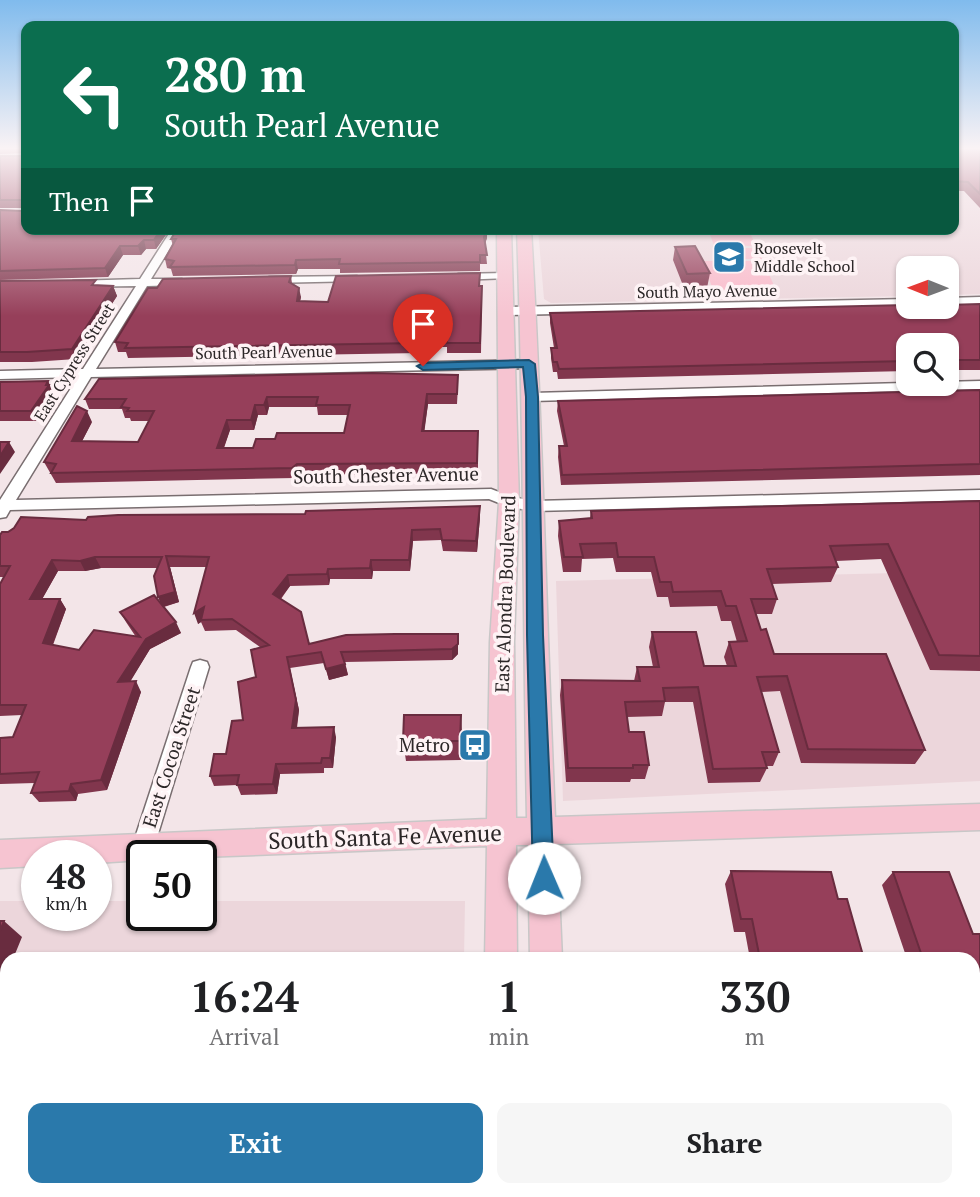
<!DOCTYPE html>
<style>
body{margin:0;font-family:"PT Serif",serif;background:#f6f6f6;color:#202124;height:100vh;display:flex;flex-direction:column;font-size:26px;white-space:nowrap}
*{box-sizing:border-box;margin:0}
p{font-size:23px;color:#757577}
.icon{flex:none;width:38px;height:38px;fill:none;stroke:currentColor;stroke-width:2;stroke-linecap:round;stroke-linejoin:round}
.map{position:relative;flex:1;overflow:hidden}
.details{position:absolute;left:0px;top:952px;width:980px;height:245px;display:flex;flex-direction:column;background:#fff;border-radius:21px 21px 0 0;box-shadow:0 2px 5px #0004}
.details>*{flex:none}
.top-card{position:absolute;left:21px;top:21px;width:938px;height:214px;border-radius:14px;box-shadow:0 2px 5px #0004;background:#0b6e4f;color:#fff;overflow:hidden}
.needle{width:46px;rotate:271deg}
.controls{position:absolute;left:896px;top:256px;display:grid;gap:14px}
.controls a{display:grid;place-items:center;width:63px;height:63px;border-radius:14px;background:#fff;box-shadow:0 2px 5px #0004;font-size:35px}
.speed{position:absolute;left:21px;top:840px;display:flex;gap:14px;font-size:35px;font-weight:700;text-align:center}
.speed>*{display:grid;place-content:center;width:91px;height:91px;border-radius:50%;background:#fff;box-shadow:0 2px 5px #0004;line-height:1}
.speed small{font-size:18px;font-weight:400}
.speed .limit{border:4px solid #111;border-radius:10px;background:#fff;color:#111}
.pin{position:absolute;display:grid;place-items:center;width:60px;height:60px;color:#fff;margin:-72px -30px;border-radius:50% 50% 50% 0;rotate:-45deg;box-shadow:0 0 7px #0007}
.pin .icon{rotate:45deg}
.me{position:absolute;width:77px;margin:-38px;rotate:359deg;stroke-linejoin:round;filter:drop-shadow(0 0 5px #0008)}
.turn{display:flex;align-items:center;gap:24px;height:147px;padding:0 28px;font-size:32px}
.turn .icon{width:91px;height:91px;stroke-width:2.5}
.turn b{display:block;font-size:49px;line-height:60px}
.then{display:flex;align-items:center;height:66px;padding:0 28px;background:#0003;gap:14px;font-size:26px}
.eta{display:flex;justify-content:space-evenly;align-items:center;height:119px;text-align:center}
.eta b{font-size:42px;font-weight:600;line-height:49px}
.cta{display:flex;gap:14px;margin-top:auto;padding:14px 28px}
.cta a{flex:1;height:80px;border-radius:14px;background:#2a79ab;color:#fff;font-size:28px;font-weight:600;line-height:80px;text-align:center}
.cta a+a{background:#f6f6f6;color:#202124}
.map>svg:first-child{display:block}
.built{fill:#ecd6db}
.green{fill:#f9b9c9}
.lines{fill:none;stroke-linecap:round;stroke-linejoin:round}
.minor-casing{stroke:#796e70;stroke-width:3}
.major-casing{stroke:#c8c7c7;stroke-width:3}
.minor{fill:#fff;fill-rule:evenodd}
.major{fill:#f6c4d1;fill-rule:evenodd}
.wall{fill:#81364d;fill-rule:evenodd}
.shaded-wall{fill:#692c3f}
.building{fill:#963f5a;stroke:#692c3f;stroke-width:2;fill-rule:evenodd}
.route{fill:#2a79ab;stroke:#1b4f6f;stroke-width:2}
.labels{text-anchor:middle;stroke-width:7;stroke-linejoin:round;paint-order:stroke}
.far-poi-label{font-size:16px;fill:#2c2728;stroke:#fef3f5;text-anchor:start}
.far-street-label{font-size:16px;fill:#2c2728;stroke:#fef3f5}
.street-label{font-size:19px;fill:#2c2728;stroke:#fef3f5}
.poi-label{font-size:19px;fill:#2c2728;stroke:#fef3f5;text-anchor:end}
.near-street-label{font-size:23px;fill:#2c2728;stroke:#fef3f5}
</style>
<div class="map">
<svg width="980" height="1197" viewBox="0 0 980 1197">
<rect width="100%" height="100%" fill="#f3e5e8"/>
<path class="built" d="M 954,171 L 980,171 L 980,294 L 947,295 L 947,268 L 908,268 L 908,296 L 551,303 L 544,299 L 538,229 L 954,229 Z
M 980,571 L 980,781 L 563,801 L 556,581 Z
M 0,901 L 37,901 L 37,915 L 96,915 L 96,901 L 142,901 L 142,915 L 201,915 L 201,901 L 465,901 L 464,959 L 7,959 L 7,1190 L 459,1190 L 459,1197 L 0,1197 Z"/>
<path class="green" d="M 710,235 L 751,235 L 756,246 L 714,245 Z
M 715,248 L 757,248 L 762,259 L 719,259 Z
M 703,261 L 763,261 L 776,290 L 713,290 Z"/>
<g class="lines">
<defs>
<path id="minor" d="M 172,229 L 182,229 L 151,279 L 182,279 L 188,282 L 182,285 L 147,286 L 96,369 L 529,360 L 535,364 L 529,368 L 91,377 L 16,500 L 491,489 L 512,497 L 534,501 L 980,490 L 980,500 L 534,511 L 509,507 L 489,499 L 10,510 L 6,517 L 0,518 L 0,500 L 78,377 L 0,379 L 0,371 L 83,369 L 136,286 L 73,287 L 67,284 L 73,281 L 140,279 Z
M 505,273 L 511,276 L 509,278 L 458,280 L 452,277 L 458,274 Z
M 357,276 L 363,279 L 361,281 L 269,283 L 263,280 L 269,277 Z
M 980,297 L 980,305 L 947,305 L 947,298 Z
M 908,299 L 908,307 L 506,315 L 500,311 L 506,307 Z
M 980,381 L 980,389 L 532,401 L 525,397 L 532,393 Z
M 200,660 L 207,662 L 209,667 L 154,847 L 151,854 L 142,857 L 135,854 L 132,847 L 191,667 L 193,662 Z"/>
<path id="major" d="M 497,229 L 511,229 L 519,502 L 514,642 L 516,818 L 527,818 C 523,622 524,426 517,229 L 531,229 C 543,425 546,621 555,817 L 980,804 L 980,830 L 557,844 L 562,959 L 530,959 L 528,845 L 516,845 L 517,959 L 485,959 L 487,846 L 201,857 L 142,856 L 142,860 L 96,863 L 96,856 L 37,856 L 37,866 L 0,868 L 0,840 L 487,819 L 490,642 L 499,502 Z
M 484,1190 L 522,1190 L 522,1197 L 484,1197 Z
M 533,1190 L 571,1190 L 571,1197 L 533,1197 Z"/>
</defs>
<use href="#minor" class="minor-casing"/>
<use href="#major" class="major-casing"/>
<use href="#minor" class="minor"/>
<use href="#major" class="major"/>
</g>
<path class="wall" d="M 0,148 L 26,148 L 170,229 L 156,249 L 146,249 L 141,255 L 123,255 L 108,277 L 0,280 L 0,210 L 22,211 L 23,208 L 0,208 L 0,156 L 23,156 L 25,153 L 0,154 Z
M 954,148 L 980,148 L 980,208 L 964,191 L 954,191 Z
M 578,229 L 655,229 L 654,232 L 578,232 Z
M 487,238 L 485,244 L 487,264 L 480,264 L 480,271 L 340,273 L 340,269 L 298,269 L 296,274 L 173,276 L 171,269 L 167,268 L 165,259 L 173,246 L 171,239 Z
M 675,247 L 710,273 L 707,288 L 684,288 L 673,260 Z
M 291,276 L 292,283 L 301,297 L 300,301 L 328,302 L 482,286 L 481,353 L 447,353 L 447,347 L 421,347 L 420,353 L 128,358 L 126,352 L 118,352 L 115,342 L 157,288 Z
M 0,281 L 113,286 L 117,296 L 76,359 L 32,362 L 0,362 Z
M 980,304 L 980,370 L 947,370 L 947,345 L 908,345 L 908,371 L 558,379 L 557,372 L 553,372 L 551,358 L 551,348 L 554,348 L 550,323 L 550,313 Z
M 48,381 L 54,395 L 36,421 L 0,421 L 0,382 Z
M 458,385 L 457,404 L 428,404 L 424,431 L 478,431 L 478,473 L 299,475 L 294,478 L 56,483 L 44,462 L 92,422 L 82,441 L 138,442 L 149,421 L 131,421 L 130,418 L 125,418 L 122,409 L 89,409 L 85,399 ZM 269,407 L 317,407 L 318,415 L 348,415 L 344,433 L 275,439 L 253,448 L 224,448 L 230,430 L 254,430 L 258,415 L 267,415 Z
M 980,390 L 980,475 L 561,485 L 558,457 L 559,446 L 564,446 L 557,411 L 558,401 Z
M 980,501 L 980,671 L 930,670 L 881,559 L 836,561 L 838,567 L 831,582 L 772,584 L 777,599 L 772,614 L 756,614 L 761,630 L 774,654 L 925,750 L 915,764 L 801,763 L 780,691 L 761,692 L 779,752 L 773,766 L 766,766 L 767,768 L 760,782 L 708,783 L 693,702 L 665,702 L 662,716 L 627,717 L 629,732 L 649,765 L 645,779 L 631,779 L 630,782 L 566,782 L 560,695 L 562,680 L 634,681 L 637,667 L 653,667 L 649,647 L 652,632 L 704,666 L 727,666 L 724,657 L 729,642 L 737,642 L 731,621 L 721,621 L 717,606 L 670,607 L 668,597 L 657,597 L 651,572 L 616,572 L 613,558 L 582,559 L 581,572 L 563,572 L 558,536 L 559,521 L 590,518 L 591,511 Z
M 480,517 L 477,552 L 443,551 L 441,540 L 413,541 L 410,571 L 373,571 L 372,579 L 330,579 L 329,585 L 290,586 L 281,599 L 309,644 L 458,634 L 458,654 L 452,660 L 345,662 L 348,675 L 329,680 L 324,663 L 290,668 L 299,710 L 297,728 L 336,737 L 333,768 L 324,768 L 324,773 L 280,774 L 277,794 L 241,795 L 237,785 L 214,786 L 210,776 L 226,754 L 243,720 L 256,677 L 260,647 L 236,630 L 205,631 L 201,622 L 198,624 L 206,567 L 170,567 L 179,602 L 164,607 L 181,633 L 150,649 L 130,681 L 141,692 L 107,790 L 78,794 L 76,801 L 39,802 L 31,793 L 35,783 L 0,784 L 0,738 L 13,737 L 22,715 L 0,716 L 0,584 L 4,577 L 0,577 L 0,535 L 8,532 L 86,520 ZM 101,568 L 157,568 L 161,603 L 120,612 L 126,622 L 136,637 L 79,650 L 53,645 L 66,609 L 60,599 L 42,599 L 58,571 L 85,571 Z
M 462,735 L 461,760 L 406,761 L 403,741 Z
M 731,871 L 838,899 L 864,959 L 750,959 L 745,932 L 734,932 L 725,884 Z
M 893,872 L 973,934 L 980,934 L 980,1152 L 973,1155 L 973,959 L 907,959 L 882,885 Z
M 743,1190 L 834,1190 L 836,1197 L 738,1197 L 738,1194 Z
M 856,1190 L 928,1190 L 930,1197 L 857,1197 Z"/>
<path class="shaded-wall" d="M 161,229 L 170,229 L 156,249 L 154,240 Z
M 487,229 L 487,238 L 484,246 L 484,237 Z
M 144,240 L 146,249 L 141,255 L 138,246 Z
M 120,246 L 123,255 L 108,277 L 105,268 Z
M 296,260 L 298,269 L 296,274 L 295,265 Z
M 113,286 L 117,296 L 76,359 L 72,349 Z
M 299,288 L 301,297 L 298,311 L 297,301 Z
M 48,381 L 54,395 L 36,421 L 31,411 Z
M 427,394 L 428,404 L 423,442 L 422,431 Z
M 267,397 L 269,407 L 267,415 L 264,405 Z
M 255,405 L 258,415 L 254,430 L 251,420 Z
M 87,411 L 92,422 L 77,451 L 72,441 Z
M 227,420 L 230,430 L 220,458 L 217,448 Z
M 9,442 L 15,452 L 0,474 L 0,456 Z
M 297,464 L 299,475 L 294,478 L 292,468 Z
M 480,506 L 480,517 L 477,552 L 476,541 Z
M 412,530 L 413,541 L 410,571 L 409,560 Z
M 166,556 L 170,567 L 179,602 L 162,607 L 158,597 Z
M 95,557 L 101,568 L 85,571 L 80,561 Z
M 52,560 L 58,571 L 36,610 L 30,599 Z
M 371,560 L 373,571 L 372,579 L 370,568 Z
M 328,569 L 330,579 L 329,585 L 327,574 Z
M 288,575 L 290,586 L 276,604 L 273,594 Z
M 60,599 L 66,609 L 49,654 L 43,643 Z
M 204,607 L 201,622 L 198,624 L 194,613 Z
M 176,622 L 181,633 L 150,649 L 124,692 L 118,682 L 146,639 Z
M 458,634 L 458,654 L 452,660 L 452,649 Z
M 287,657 L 299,710 L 295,738 L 292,728 Z
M 345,664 L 348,675 L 329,680 L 326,669 Z
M 136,681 L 141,692 L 107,790 L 101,780 Z
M 461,715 L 462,735 L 461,760 L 460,741 Z
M 334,727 L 336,737 L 333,768 L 330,758 Z
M 276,764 L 280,774 L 277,794 L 273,784 Z
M 71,784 L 78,794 L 76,801 L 69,791 Z
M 4,921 L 22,937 L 13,959 L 7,959 L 7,974 L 0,992 L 0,931 Z
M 317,1190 L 323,1190 L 322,1197 L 316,1197 Z"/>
<path class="building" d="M 24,148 L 26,148 L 26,229 L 161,229 L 154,240 L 144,240 L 138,246 L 120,246 L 105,268 L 0,271 L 0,210 L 22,211 L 25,202 L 23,200 L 0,200 L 0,156 L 23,156 L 25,154 Z
M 954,148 L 980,148 L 980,194 L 968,182 L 954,181 Z
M 177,229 L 487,229 L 484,237 L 487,255 L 480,255 L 480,262 L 339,264 L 340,259 L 296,260 L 295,265 L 170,267 L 174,261 L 165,259 L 176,239 L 171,239 Z
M 695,246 L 710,273 L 687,274 L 675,247 Z
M 480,273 L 479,286 L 482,286 L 480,343 L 447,343 L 447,337 L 420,337 L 419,343 L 125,348 L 128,343 L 115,342 L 148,288 L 157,288 L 163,279 L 291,276 L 289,282 L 299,288 L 297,301 L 328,302 L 336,276 Z
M 96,280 L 92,285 L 113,286 L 72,349 L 27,352 L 0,352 L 0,281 Z
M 980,304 L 980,360 L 947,360 L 947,345 L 908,345 L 908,361 L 559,369 L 557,362 L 553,362 L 551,348 L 557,348 L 550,313 L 908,305 L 947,306 L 947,305 Z
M 372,373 L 458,375 L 457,394 L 427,394 L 422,431 L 478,431 L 477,463 L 297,464 L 292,468 L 51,473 L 56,464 L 44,462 L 77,406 L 87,411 L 72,441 L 138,442 L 154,411 L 127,411 L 129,408 L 121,407 L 126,399 L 85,399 L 99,379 ZM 267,397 L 318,397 L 316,405 L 350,405 L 344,433 L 277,433 L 275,439 L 256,439 L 253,448 L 217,448 L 227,420 L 251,420 L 255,405 L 264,405 Z
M 48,381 L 46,385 L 49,385 L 31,411 L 0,411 L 0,382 Z
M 980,390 L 980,464 L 562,475 L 559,446 L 567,446 L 558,401 Z
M 0,442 L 9,442 L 0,456 Z
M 980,501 L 980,656 L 939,655 L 888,544 L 830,546 L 838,567 L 767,569 L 777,599 L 751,599 L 761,630 L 766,629 L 774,654 L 886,654 L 925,750 L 808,749 L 787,676 L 757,677 L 779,752 L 762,752 L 767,768 L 713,769 L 698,687 L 663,688 L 665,701 L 625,702 L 629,732 L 644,732 L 649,765 L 633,765 L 633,768 L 568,768 L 562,680 L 640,681 L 637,667 L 659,667 L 652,632 L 696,632 L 704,666 L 736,666 L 729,642 L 747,641 L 736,606 L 726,606 L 721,591 L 673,592 L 671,582 L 660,582 L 654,557 L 618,557 L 616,543 L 580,544 L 583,557 L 564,557 L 559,521 L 592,518 L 591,511 Z
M 480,506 L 476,541 L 442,540 L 440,529 L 412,530 L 409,560 L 371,560 L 370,568 L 328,569 L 327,574 L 288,575 L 273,594 L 301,612 L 309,644 L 346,635 L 395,634 L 458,634 L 458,644 L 452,649 L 341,652 L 345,664 L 326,669 L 321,652 L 287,657 L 296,700 L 292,728 L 334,727 L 330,758 L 322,758 L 321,763 L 276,764 L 273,784 L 237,785 L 239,775 L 210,776 L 214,754 L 226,754 L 232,721 L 243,720 L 238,682 L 256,677 L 251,650 L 269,645 L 232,619 L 201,620 L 204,607 L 194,613 L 209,557 L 166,556 L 175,592 L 158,597 L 154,576 L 162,557 L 95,557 L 80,561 L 52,560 L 30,599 L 60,599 L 43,643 L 79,650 L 94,630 L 140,637 L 120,612 L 154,595 L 176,622 L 146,639 L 118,682 L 136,681 L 101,780 L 71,784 L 69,791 L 31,793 L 39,772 L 0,774 L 0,738 L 13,737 L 26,705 L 0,705 L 0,584 L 10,566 L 0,566 L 0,535 L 2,532 L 8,532 L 14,528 L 21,517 L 86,520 L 88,517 L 118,515 L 305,514 L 306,511 Z
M 404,715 L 461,715 L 460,741 L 403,741 Z
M 731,871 L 831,872 L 838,899 L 847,899 L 864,959 L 760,959 L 752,919 L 741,919 Z
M 893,872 L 949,872 L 973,934 L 980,934 L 980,1148 L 973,1148 L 973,959 L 923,959 Z
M 0,921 L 4,921 L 0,931 Z
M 205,1190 L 317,1190 L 316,1197 L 204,1197 Z
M 746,1190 L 834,1190 L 836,1197 L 747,1197 Z
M 870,1190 L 928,1190 L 930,1197 L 871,1197 Z"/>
<linearGradient id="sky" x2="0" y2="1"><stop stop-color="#80bbed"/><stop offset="0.47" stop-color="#faf3f5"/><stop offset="1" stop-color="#faf3f5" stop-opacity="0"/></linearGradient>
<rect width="980" height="316" fill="url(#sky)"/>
<path class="route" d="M 529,360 L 535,364 L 538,397 L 543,635 L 554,878 L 551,886 L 544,889 L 536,886 L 533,878 L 527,635 L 526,397 L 523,367 L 423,370 L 417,366 L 423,363 Z"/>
<defs>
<symbol id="school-square" viewBox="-11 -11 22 22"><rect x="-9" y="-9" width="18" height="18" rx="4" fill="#2a79ab" stroke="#fef3f5"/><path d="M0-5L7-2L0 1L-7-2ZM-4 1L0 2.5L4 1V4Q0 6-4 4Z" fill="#fff"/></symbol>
<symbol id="bus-square" viewBox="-11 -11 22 22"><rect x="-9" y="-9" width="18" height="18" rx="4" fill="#2a79ab" stroke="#fef3f5"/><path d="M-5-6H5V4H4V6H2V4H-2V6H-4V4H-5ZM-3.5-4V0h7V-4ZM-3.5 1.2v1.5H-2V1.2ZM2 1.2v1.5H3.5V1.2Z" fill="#fff"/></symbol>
</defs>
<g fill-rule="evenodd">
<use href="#school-square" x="710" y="238" width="38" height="38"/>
<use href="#bus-square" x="456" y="726" width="38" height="38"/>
</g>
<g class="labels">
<g class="far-poi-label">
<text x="754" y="254">Roosevelt<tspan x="754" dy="18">Middle School</tspan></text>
</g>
<g class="far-street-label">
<text transform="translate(707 291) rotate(-1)" y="6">South Mayo Avenue</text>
<text transform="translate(264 352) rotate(-1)" y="6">South Pearl Avenue</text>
<text transform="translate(74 362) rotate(-58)" y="6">East Cypress Street</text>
</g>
<g class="street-label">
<text transform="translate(386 475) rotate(-1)" y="7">South Chester Avenue</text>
<text transform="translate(505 594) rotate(-88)" y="7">East Alondra Boulevard</text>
<text transform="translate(171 757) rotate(-72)" y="7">East Cocoa Street</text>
</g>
<g class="poi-label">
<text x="450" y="752">Metro</text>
</g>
<g class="near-street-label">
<text transform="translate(385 837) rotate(-2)" y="8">South Santa Fe Avenue</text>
</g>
</g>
</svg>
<div class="controls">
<a><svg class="needle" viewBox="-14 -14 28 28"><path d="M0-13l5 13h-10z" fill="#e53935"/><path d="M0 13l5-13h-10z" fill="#757577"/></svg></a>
<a><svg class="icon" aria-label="search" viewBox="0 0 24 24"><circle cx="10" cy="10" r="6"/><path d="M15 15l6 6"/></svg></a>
</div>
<div class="speed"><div>48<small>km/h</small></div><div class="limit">50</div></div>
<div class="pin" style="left:423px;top:366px;background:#d93025"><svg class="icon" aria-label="arrive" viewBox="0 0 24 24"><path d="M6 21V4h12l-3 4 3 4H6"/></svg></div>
<svg class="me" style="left:544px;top:878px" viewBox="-20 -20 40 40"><circle r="19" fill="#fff"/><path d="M0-13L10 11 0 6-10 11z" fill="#2a79ab"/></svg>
<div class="top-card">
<div class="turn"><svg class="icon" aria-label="left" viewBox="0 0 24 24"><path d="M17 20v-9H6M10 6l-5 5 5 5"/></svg><div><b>280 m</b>South Pearl Avenue</div></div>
<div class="then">Then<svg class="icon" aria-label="arrive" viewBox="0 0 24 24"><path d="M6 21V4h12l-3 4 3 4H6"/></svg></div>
</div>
<section class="details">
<div class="eta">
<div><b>16:24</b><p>Arrival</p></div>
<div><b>1</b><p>min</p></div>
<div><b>330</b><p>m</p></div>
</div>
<div class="cta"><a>Exit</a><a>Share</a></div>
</section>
</div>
